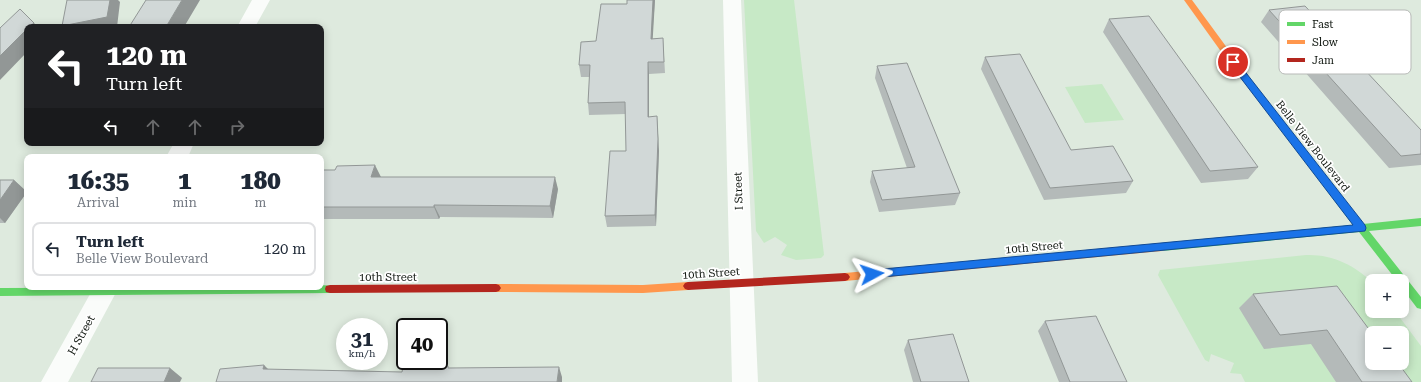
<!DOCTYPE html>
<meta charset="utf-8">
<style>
body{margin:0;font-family:"Roboto Serif",serif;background:#f2f2f3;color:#1f2937;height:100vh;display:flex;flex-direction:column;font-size:15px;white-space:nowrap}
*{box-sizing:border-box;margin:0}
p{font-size:13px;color:#747a83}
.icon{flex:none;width:22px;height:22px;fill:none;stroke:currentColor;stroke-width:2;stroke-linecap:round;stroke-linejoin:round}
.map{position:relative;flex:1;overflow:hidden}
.panel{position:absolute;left:24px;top:154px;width:300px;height:136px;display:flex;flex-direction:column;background:#fff;border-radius:8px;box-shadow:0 2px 10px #0003}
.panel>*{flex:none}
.top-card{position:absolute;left:24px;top:24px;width:300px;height:122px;border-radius:8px;box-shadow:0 2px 10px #0003;background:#202124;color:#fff;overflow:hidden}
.fabs{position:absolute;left:1365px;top:274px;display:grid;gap:8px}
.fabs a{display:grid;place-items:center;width:44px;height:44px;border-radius:8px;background:#fff;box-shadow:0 2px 10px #0003;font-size:20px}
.speed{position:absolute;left:336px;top:318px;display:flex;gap:8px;font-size:20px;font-weight:700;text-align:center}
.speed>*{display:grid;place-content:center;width:52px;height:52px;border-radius:50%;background:#fff;box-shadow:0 2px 10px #0003;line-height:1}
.speed small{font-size:10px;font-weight:400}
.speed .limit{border:2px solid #111;border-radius:6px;background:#fff;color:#111}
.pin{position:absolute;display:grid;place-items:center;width:34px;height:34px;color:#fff;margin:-17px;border:2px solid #fff;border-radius:50%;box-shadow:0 1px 4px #0007}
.me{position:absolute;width:44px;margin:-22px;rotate:85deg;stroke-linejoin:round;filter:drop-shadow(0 0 3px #0008)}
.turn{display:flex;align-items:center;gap:14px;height:84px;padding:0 16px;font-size:18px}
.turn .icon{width:52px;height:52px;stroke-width:2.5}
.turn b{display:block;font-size:28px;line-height:34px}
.lanes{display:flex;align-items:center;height:38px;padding:0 16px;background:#0003;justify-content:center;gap:20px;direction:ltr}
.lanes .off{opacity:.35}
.eta{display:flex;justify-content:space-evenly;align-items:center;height:68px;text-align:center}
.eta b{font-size:24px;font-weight:800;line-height:28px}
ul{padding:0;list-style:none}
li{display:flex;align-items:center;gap:12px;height:54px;margin:0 8px 6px;padding:0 8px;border:2px solid #e0e1e3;border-radius:8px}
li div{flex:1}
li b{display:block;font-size:15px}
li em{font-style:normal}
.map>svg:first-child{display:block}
.green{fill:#c7e9c6;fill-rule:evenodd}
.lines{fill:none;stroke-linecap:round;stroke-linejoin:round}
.street{fill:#fafcfa;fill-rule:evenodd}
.fast{fill:#63d668;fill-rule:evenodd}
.slow{fill:#ff974d;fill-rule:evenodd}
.jam{fill:#b3261e;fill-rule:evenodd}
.wall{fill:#b4bab9}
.shaded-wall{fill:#929796}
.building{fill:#d1d8d7;stroke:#929796}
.route{fill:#1a73e8;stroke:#114b97}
.labels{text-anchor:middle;stroke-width:3.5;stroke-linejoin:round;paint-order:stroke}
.street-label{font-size:11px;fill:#101710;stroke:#fff}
.key{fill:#fff;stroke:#b7b9b7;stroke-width:1}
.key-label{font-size:11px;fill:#101710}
</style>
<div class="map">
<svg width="1421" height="382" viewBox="0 0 1421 382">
<rect width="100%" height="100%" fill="#deeade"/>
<path class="green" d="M 744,0 L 794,0 L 824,255 L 821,258 L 796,260 L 781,255 L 787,245 L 775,237 L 764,243 L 756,231 Z
M 1102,84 L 1124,120 L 1085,123 L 1065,87 Z
M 1306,255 C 1332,254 1354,265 1372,282 L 1372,311 L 1395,311 L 1421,346 L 1421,382 L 1245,382 L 1241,374 L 1230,373 L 1234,363 L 1211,354 L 1209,362 L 1205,360 L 1158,275 L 1160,270 ZM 1372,333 L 1402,333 L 1402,363 L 1372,363 Z"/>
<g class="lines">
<path class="street" d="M 252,0 L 270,0 L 255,27 L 237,27 Z
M 723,0 L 741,0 L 758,382 L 732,382 Z
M 174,143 L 194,143 L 188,157 L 166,157 Z
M 94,287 L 119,287 L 68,382 L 41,382 Z"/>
<path class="fast" d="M 1287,129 L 1290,130 L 1363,224 L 1421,218 L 1421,226 L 1369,231 L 1421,297 L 1421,309 L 1417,308 L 1402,288 L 1402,281 L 1397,281 L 1359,232 L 1162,251 L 1159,250 L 1157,247 L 1159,244 L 1162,243 L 1353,225 L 1284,134 L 1283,132 Z
M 321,285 L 334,286 L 335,289 L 334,292 L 330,293 L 0,296 L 0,288 L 321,287 Z"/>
<path class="slow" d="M 1184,0 L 1192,0 L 1236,60 L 1290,130 L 1291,132 L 1290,134 L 1284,134 L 1230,64 Z
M 1162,243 L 1165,244 L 1167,247 L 1165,250 L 1162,251 L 845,281 L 842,280 L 840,277 L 842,274 L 845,273 Z
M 688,282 L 691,283 L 693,286 L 691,289 L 688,290 L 643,293 L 496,292 L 493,291 L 491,288 L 493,285 L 496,284 L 643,285 Z"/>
<path class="jam" d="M 845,273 L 848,274 L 850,277 L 848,280 L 845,281 L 688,290 L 685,289 L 683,286 L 685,283 L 688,282 Z
M 496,284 L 499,285 L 501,288 L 499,291 L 496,292 L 330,293 L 326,292 L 325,289 L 326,286 L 330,285 Z"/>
</g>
<path class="wall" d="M 627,0 L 655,0 L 652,39 L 663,38 L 665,73 L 649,74 L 649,117 L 659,151 L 656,226 L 607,227 L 605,216 L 626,151 L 626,114 L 589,115 L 588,103 L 590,77 L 581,77 L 579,65 L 596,41 L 627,4 Z
M 1269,10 L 1421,130 L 1421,165 L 1389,168 L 1261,22 Z
M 1109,19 L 1258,167 L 1248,179 L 1201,183 L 1103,32 Z
M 985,57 L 1071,150 L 1133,181 L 1126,193 L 1044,200 L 981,69 Z
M 877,66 L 960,193 L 955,205 L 879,212 L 870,182 L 872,171 L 907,168 L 875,78 Z
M 321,170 L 381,177 L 558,189 L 553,218 L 440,217 L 439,219 L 321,219 Z
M 0,180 L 14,180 L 27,192 L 5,223 L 0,223 Z
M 1253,294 L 1371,332 L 1412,382 L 1336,382 L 1311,344 L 1264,349 L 1239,308 Z
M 1045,321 L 1127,382 L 1059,382 L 1038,331 Z
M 908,340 L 969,382 L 913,382 L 904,350 Z"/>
<path class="shaded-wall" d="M 110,0 L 118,0 L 120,2 L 117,27 L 63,27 L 62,26 Z
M 182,0 L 200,0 L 184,27 L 166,27 Z
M 653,0 L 655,0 L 652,51 L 651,39 Z
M 34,23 L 38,27 L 29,27 Z
M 27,29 L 27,52 L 0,80 L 0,56 Z
M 648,62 L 649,74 L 649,128 L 648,117 Z
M 657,116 L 659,151 L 656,226 L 655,215 Z
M 375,165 L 381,177 L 371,177 Z
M 555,177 L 558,189 L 553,218 L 550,206 Z
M 14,180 L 27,192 L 5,223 L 0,218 L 0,200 Z
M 434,205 L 440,217 L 439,219 L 434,207 Z
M 264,365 L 274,375 L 263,369 Z
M 559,367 L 562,377 L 562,382 L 557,382 Z
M 170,368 L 182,378 L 180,382 L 164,382 Z"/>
<path class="building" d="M 67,0 L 110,0 L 107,17 L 62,26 Z
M 146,0 L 182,0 L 166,27 L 129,27 Z
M 627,0 L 653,0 L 651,39 L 663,38 L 664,62 L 648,62 L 648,117 L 657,116 L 658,139 L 655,215 L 605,216 L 610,151 L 626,151 L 625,102 L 588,103 L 590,65 L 579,65 L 581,42 L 596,41 L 601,4 L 627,4 Z
M 1305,6 L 1421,130 L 1421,154 L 1401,156 L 1269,10 Z
M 20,9 L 34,23 L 29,27 L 27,27 L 27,29 L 0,56 L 0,28 Z
M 1149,16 L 1258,167 L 1210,171 L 1109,19 Z
M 1020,54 L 1071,150 L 1113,146 L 1133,181 L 1050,188 L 985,57 Z
M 907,63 L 960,193 L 882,200 L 872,171 L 915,167 L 877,66 Z
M 375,165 L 371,177 L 555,177 L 550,206 L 434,205 L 434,207 L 321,207 L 321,170 L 335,170 L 337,166 Z
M 0,180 L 14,180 L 0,200 Z
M 1337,286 L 1371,332 L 1376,332 L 1377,333 L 1372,333 L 1372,363 L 1398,363 L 1412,382 L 1362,382 L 1327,330 L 1280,335 L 1253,294 Z
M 1096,316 L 1127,382 L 1070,382 L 1045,321 Z
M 953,334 L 969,382 L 921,382 L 908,340 Z
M 264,365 L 263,369 L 402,372 L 403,367 L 448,366 L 448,368 L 559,367 L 557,382 L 216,382 L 220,369 Z
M 98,368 L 170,368 L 164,382 L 91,382 Z"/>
<path class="route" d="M 1233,59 L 1236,60 L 1365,225 L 1366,228 L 1365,231 L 872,278 L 868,277 L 867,274 L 868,271 L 872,270 L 1353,225 L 1230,64 L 1229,62 Z"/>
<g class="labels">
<g class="street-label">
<text transform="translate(1313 146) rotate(52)" y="4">Belle View Boulevard</text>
<text transform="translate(738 191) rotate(-92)" y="4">I Street</text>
<text transform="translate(1034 247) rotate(-5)" y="4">10th Street</text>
<text transform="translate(711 273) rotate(-4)" y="4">10th Street</text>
<text x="388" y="281">10th Street</text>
<text transform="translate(81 335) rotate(-61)" y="4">H Street</text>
</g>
</g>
<rect x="1279" y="10" width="132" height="64" rx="6" class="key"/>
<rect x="1287" y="22" width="18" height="4" fill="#63d668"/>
<rect x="1287" y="40" width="18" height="4" fill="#ff974d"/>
<rect x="1287" y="58" width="18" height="4" fill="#b3261e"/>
<g class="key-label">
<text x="1312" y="28">Fast</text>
<text x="1312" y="46">Slow</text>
<text x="1312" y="64">Jam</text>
</g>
</svg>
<div class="fabs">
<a>+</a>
<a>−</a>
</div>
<div class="speed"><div>31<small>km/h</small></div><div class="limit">40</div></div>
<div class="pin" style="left:1233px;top:62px;background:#d93025"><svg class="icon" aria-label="arrive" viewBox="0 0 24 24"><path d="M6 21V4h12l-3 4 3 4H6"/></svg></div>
<svg class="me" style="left:872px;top:274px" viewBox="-20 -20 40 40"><path d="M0-17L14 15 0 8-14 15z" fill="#1a73e8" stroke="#fff" stroke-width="4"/></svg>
<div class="top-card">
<div class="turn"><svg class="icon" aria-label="left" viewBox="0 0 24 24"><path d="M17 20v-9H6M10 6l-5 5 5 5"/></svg><div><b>120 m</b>Turn left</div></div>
<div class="lanes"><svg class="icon" aria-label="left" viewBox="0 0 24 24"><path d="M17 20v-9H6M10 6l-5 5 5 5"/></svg><svg class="icon off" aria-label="ahead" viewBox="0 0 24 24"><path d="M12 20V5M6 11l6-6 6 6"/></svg><svg class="icon off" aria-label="ahead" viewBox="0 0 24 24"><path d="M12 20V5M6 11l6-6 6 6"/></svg><svg class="icon off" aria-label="right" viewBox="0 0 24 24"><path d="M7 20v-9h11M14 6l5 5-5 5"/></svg></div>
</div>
<section class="panel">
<div class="eta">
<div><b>16:35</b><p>Arrival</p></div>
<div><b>1</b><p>min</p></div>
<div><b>180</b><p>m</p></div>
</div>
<ul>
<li><svg class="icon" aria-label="left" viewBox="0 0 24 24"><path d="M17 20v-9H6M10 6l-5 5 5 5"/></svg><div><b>Turn left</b><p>Belle View Boulevard</p></div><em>120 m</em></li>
</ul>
</section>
</div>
